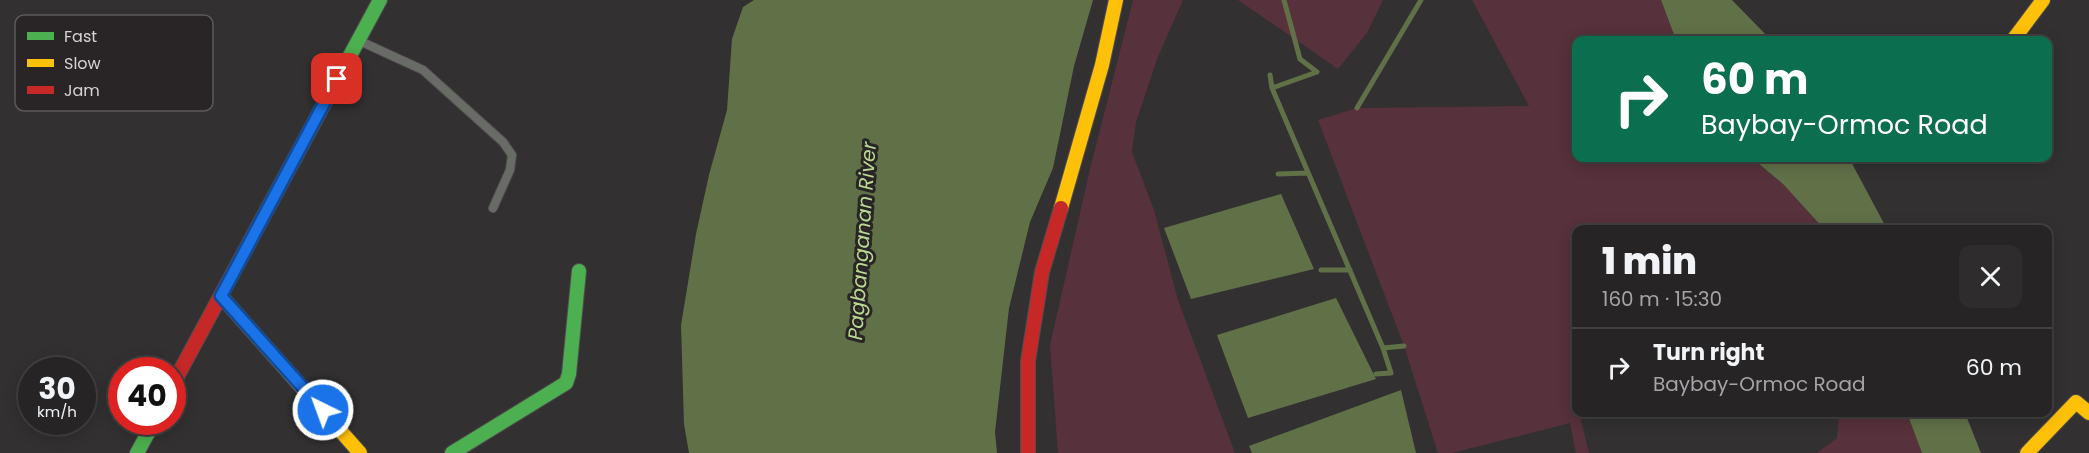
<!DOCTYPE html>
<meta charset="utf-8">
<style>
body{margin:0;font-family:Poppins,sans-serif;background:#2e2c2d;color:#f1f3f6;height:100vh;display:flex;flex-direction:column;font-size:22px;white-space:nowrap}
*{box-sizing:border-box;margin:0}
p{font-size:20px;color:#a4a4a7}
.icon{flex:none;width:33px;height:33px;fill:none;stroke:currentColor;stroke-width:2;stroke-linecap:round;stroke-linejoin:round}
.map{position:relative;flex:1;overflow:hidden}
.drawer{position:absolute;left:1572px;top:225px;width:480px;height:192px;display:flex;flex-direction:column;background:#262425;border-radius:12px;box-shadow:0 3px 15px #0003,0 0 0 2px #424142}
.drawer>*{flex:none}
.guide{position:absolute;left:1572px;top:36px;width:480px;height:126px;border-radius:12px;box-shadow:0 3px 15px #0003,0 0 0 2px #424142;background:#0b6e4f;color:#fff;overflow:hidden}
.speed{position:absolute;left:18px;top:357px;display:flex;gap:12px;font-size:30px;font-weight:700;text-align:center}
.speed>*{display:grid;place-content:center;width:78px;height:78px;border-radius:50%;background:#262425;box-shadow:0 3px 15px #0003,0 0 0 2px #424142;line-height:1}
.speed small{font-size:15px;font-weight:400}
.speed .limit{border:9px solid #d22;background:#fff;color:#111}
.pin{position:absolute;display:grid;place-items:center;width:51px;height:51px;color:#fff;margin:-26px;border-radius:12px;box-shadow:0 3px 9px #0006}
.me{position:absolute;width:66px;margin:-33px;rotate:318deg;stroke-linejoin:round;filter:drop-shadow(0 0 4px #0008)}
.turn{display:flex;align-items:center;gap:21px;height:126px;padding:0 30px;font-size:27px}
.turn .icon{width:78px;height:78px;stroke-width:2.5}
.turn b{display:block;font-size:42px;line-height:51px}
.round{display:grid;place-items:center;flex:none;width:63px;height:63px;border-radius:12px;background:#2e2c2d}
.overview{display:flex;align-items:center;justify-content:space-between;height:102px;padding:0 30px}
h1{font-size:36px;font-weight:800;line-height:45px}
ul{padding:0;list-style:none}
li{display:flex;align-items:center;gap:18px;height:78px;padding:0 30px;border-top:2px solid #424142}
li div{flex:1}
li b{display:block;font-size:22px}
li em{font-style:normal}
.map>svg:first-child{display:block}
.green{fill:#57313b}
.water{fill:#607148}
.lines{fill:none;stroke-linecap:round;stroke-linejoin:round}
.stream{stroke:#607148;stroke-width:5}
.lane-casing{stroke:#504d4e;stroke-width:10}
.fast-casing{stroke:#504d4e;stroke-width:16}
.slow-casing{stroke:#504d4e;stroke-width:16}
.jam-casing{stroke:#504d4e;stroke-width:16}
.lane{stroke:#696c66;stroke-width:8}
.fast{stroke:#4caf50;stroke-width:14}
.slow{stroke:#ffc107;stroke-width:14}
.jam{stroke:#c62828;stroke-width:14}
.route-casing{stroke:#114b97;stroke-width:15}
.route{stroke:#1a73e8;stroke-width:10}
.labels{text-anchor:middle;stroke-width:6;stroke-linejoin:round;paint-order:stroke}
.water-label{font-size:20px;font-style:italic;fill:#b9d891;stroke:#292526}
.key{fill:#292526;stroke:#5d595a;stroke-width:1.5}
.key-label{font-size:16px;fill:#d6d3d4}
</style>
<div class="map">
<svg width="2089" height="453" viewBox="0 0 2089 453">
<rect width="100%" height="100%" fill="#323031"/>
<path class="green" d="M 1133,0 L 1183,0 L 1157,59 L 1136,122 L 1132,152 L 1154,210 L 1178,300 L 1235,453 L 1058,453 L 1050,345 L 1090,169 Z
M 1238,0 L 1383,0 L 1367,33 L 1338,69 Z
M 1472,0 L 1661,0 L 1676,40 L 1576,40 L 1576,158 L 1752,158 L 1783,184 L 1824,229 L 1576,230 L 1576,412 L 1583,413 L 1580,417 L 1589,453 L 1576,453 L 1570,423 L 1452,453 L 1438,453 L 1404,346 L 1318,120 L 1357,108 L 1529,106 Z
M 1839,412 L 1907,413 L 1922,453 L 1817,453 L 1837,438 Z"/>
<path class="water" d="M 754,0 L 1093,0 L 1074,66 L 1053,168 L 1030,222 L 1009,308 L 995,432 L 997,453 L 689,453 L 684,424 L 681,325 L 696,234 L 709,175 L 727,110 L 732,39 L 743,7 Z
M 1661,0 L 1732,0 L 1771,40 L 1676,40 Z
M 1752,158 L 1849,158 L 1887,229 L 1824,229 L 1783,184 Z
M 1281,194 L 1314,269 L 1191,299 L 1164,228 Z
M 1336,298 L 1376,379 L 1248,418 L 1217,335 Z
M 1401,390 L 1416,453 L 1252,453 L 1249,446 Z
M 1907,413 L 1965,413 L 1981,453 L 1922,453 Z"/>
<g class="lines">
<path class="stream" d="M 1284,0 L 1300,59 L 1317,72 L 1272,88 L 1383,348 L 1404,346
M 1270,75 L 1272,88
M 1357,108 L 1421,0
M 1278,174 L 1308,173
M 1321,270 L 1350,270
M 1376,374 L 1391,373 L 1383,348"/>
<defs>
<path id="lane" d="M 362,42 L 423,70 L 503,142 L 512,155 L 510,170 L 493,208"/>
<path id="fast" d="M 338,78 L 380,0
M 137,453 L 154,422
M 452,453 L 566,383 L 569,374 L 579,271"/>
<path id="slow" d="M 2013,40 L 2043,0
M 1061,208 L 1102,65 L 1116,0
M 221,296 L 360,453
M 2027,453 L 2076,402 L 2089,413"/>
<path id="jam" d="M 172,386 L 338,78
M 1028,453 L 1028,361 L 1042,272 L 1061,208"/>
</defs>
<use href="#lane" class="lane-casing"/>
<use href="#fast" class="fast-casing"/>
<use href="#slow" class="slow-casing"/>
<use href="#jam" class="jam-casing"/>
<use href="#lane" class="lane"/>
<use href="#fast" class="fast"/>
<use href="#slow" class="slow"/>
<use href="#jam" class="jam"/>
</g>
<g class="lines">
<defs>
<path id="route" d="M 323,410 L 221,296 L 337,79"/>
</defs>
<use href="#route" class="route-casing"/>
<use href="#route" class="route"/>
</g>
<g class="labels">
<g class="water-label">
<text transform="translate(862 241) rotate(-86)" y="7">Pagbanganan River</text>
</g>
</g>
<rect x="15" y="15" width="198" height="96" rx="9" class="key"/>
<rect x="27" y="32" width="27" height="8" fill="#4caf50"/>
<rect x="27" y="59" width="27" height="8" fill="#ffc107"/>
<rect x="27" y="86" width="27" height="8" fill="#c62828"/>
<g class="key-label">
<text x="64" y="42">Fast</text>
<text x="64" y="69">Slow</text>
<text x="64" y="96">Jam</text>
</g>
</svg>
<div class="speed"><div>30<small>km/h</small></div><div class="limit">40</div></div>
<div class="pin" style="left:337px;top:79px;background:#d93025"><svg class="icon" aria-label="arrive" viewBox="0 0 24 24"><path d="M6 21V4h12l-3 4 3 4H6"/></svg></div>
<svg class="me" style="left:323px;top:410px" viewBox="-20 -20 40 40"><circle r="17" fill="#1a73e8" stroke="#fff" stroke-width="3"/><path d="M0-11L8 9 0 5-8 9z" fill="#fff"/></svg>
<div class="guide">
<div class="turn"><svg class="icon" aria-label="right" viewBox="0 0 24 24"><path d="M7 20v-9h11M14 6l5 5-5 5"/></svg><div><b>60 m</b>Baybay-Ormoc Road</div></div>
</div>
<section class="drawer">
<div class="overview"><div><h1>1 min</h1><p>160 m · 15:30</p></div><a class="round"><svg class="icon" aria-label="close" viewBox="0 0 24 24"><path d="M6 6l12 12M18 6L6 18"/></svg></a></div>
<ul>
<li><svg class="icon" aria-label="right" viewBox="0 0 24 24"><path d="M7 20v-9h11M14 6l5 5-5 5"/></svg><div><b>Turn right</b><p>Baybay-Ormoc Road</p></div><em>60 m</em></li>
</ul>
</section>
</div>
